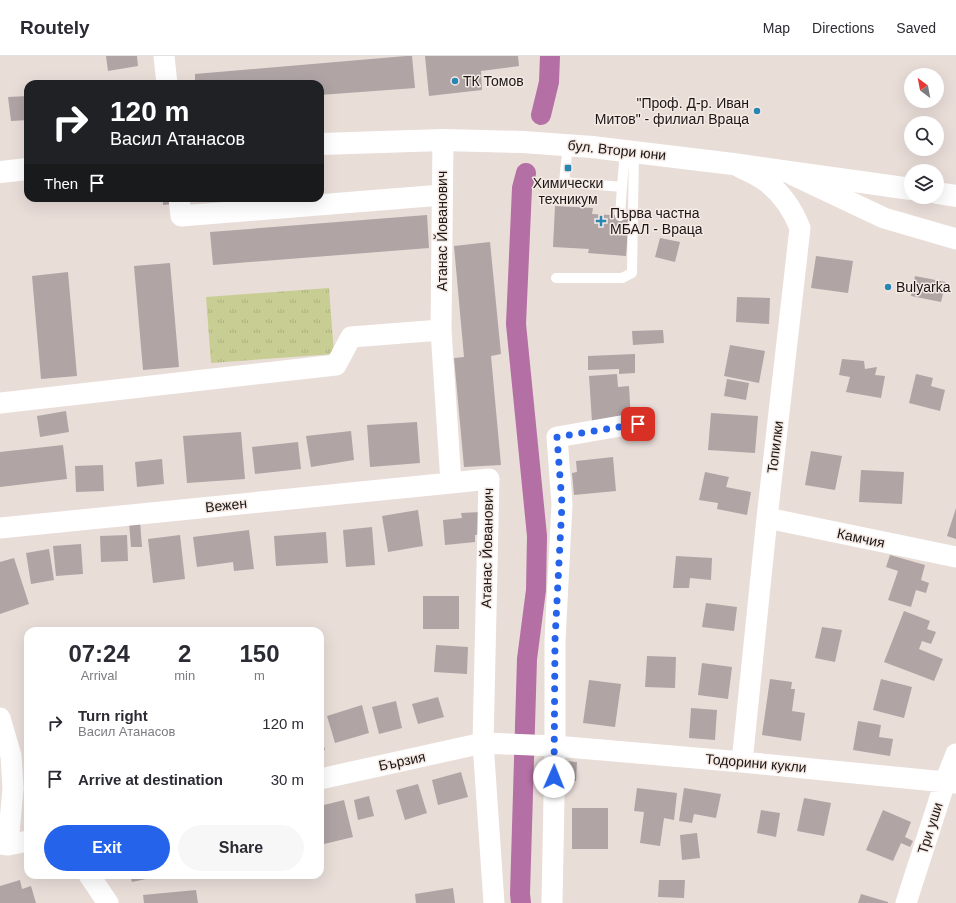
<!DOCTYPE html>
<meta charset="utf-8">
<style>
body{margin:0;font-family:Arial,sans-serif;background:#f7f7f7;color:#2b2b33;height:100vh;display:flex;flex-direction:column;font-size:15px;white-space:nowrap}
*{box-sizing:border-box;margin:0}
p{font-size:13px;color:#7c7c81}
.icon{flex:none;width:22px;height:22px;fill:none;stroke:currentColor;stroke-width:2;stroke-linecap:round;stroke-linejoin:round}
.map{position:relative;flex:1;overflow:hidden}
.side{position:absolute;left:24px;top:571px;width:300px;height:252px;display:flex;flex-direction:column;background:#fff;border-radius:12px;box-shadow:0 4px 16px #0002}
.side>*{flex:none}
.guide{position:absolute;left:24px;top:24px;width:300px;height:122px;border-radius:12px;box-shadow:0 4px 16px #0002;background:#202124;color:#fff;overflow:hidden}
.needle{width:26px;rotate:328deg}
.controls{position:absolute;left:904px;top:12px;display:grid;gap:8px}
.controls a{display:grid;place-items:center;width:40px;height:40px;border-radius:50%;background:#fff;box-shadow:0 4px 16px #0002;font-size:20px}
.pin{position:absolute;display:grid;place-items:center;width:34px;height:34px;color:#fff;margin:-17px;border-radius:8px;box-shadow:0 2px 6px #0006}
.me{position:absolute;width:44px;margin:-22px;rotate:1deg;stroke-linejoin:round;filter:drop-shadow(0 0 3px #0008)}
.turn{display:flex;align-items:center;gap:14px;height:84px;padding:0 20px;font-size:18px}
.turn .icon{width:52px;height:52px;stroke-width:2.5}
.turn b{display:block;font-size:28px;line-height:34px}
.then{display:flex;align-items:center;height:38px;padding:0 20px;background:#0003;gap:8px;font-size:15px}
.eta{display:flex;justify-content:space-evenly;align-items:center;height:68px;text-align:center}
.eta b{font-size:24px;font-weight:600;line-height:28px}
.button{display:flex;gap:8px;margin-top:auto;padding:8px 20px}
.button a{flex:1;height:46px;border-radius:24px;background:#2563eb;color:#fff;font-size:16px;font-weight:600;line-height:46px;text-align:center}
.button a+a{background:#f7f7f7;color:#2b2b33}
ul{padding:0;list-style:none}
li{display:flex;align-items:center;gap:12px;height:56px;padding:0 20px}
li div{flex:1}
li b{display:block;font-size:15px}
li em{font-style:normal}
header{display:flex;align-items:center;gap:24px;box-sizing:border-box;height:56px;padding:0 20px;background:#fff;border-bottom:1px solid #e1e1e2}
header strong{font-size:19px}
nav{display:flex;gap:22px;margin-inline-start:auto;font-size:14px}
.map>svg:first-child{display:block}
.grass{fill:url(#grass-tufts)}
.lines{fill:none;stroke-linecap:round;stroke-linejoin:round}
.canal{stroke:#b46fa4;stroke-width:20}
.building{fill:#b0a4a5}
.lane{stroke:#fff;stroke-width:10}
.street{stroke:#fff;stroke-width:21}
.secondary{stroke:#fff;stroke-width:22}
.route{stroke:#2563eb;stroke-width:7;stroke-dasharray:0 12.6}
.poi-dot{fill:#2787b2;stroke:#f6eae5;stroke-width:1.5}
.labels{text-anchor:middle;stroke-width:3;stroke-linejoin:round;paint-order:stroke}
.poi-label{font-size:14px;fill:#1a1615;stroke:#f6eae5;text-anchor:start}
.street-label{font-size:14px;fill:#1a1615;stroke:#f6eae5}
</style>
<header>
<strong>Routely</strong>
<nav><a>Map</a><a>Directions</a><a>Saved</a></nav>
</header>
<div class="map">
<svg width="956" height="847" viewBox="0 0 956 847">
<defs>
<pattern id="grass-tufts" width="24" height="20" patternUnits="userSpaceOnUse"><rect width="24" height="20" fill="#c8ce93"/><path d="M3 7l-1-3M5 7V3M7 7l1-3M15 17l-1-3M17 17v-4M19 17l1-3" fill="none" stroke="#abb07e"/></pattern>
</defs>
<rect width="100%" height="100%" fill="#e9ddd8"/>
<path class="grass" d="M 329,232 L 334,298 L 211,307 L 206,241 Z"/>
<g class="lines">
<path class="canal" d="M 541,59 L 549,26 L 550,0
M 521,847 L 520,838 L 527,603 L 536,534 L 537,480 L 516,268 L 522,132 L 526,117"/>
</g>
<path class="building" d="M 106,0 L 137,0 L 138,10 L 108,15 Z
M 406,0 L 412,0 L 415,32 L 320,39 L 320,28 L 195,28 L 195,18 Z
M 425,0 L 518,0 L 519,10 L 481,15 L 482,34 L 429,40 Z
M 28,40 L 28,64 L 11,65 L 8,41 Z
M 163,142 L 172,142 L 173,148 L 163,149 Z
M 555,150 L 593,152 L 592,158 L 629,160 L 626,200 L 588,197 L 589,193 L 553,191 Z
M 427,159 L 429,192 L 213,209 L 210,176 Z
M 660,182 L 680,186 L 675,206 L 655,201 Z
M 490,186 L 501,298 L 491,300 L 501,409 L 464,411 L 454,302 L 464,301 L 454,190 Z
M 816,200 L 853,205 L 848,237 L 811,232 Z
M 170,207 L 179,311 L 143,314 L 134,210 Z
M 68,216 L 77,320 L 41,323 L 32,220 Z
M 915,220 L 946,226 L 941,246 L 911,240 Z
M 737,241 L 770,242 L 769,268 L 736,266 Z
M 663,274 L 664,287 L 633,289 L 632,275 Z
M 730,289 L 765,295 L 759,327 L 724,320 Z
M 635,298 L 635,317 L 619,318 L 619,313 L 588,314 L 588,300 Z
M 842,303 L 864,305 L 865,313 L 877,311 L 875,319 L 885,320 L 881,342 L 846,336 L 850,321 L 839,319 Z
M 617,318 L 618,331 L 629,330 L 631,363 L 592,366 L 589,320 Z
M 916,318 L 933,322 L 931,330 L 945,334 L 940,355 L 909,347 Z
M 727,323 L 749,327 L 746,344 L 724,340 Z
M 66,355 L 69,376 L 40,381 L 37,360 Z
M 711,357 L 758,360 L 755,397 L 708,394 Z
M 417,366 L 420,407 L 370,411 L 367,369 Z
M 351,375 L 354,404 L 311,411 L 306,380 Z
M 241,376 L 245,423 L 187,427 L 183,380 Z
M 298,386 L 301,413 L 255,418 L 252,391 Z
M 63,389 L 67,423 L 0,431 L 0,396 Z
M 811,395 L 842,400 L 835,434 L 805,429 Z
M 613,401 L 616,435 L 574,439 L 572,417 L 577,416 L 576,405 Z
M 162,403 L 164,428 L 137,431 L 135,406 Z
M 103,409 L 104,435 L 76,436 L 75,410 Z
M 861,414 L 904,416 L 902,448 L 859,446 Z
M 705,416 L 729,421 L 726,431 L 751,436 L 747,459 L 717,453 L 718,447 L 699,444 Z
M 956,452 L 956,483 L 947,480 Z
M 418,454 L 423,490 L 388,496 L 382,460 Z
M 481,456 L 483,478 L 475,479 L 475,486 L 445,489 L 443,464 L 462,462 L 461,457 Z
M 140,465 L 142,491 L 131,491 L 129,466 Z
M 372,471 L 375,509 L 346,511 L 343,474 Z
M 249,474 L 254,513 L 234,515 L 233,506 L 197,511 L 193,481 Z
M 326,476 L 328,507 L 276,510 L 274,480 Z
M 127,479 L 128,505 L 101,506 L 100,480 Z
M 180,479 L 185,523 L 153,527 L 148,483 Z
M 81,488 L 83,518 L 56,520 L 53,490 Z
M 49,493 L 54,524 L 31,528 L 26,497 Z
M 890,499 L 925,509 L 921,524 L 929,527 L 926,537 L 916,534 L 911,551 L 888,544 L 898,515 L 886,511 Z
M 676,500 L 712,502 L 711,524 L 690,522 L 689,532 L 673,532 Z
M 14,502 L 29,548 L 0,558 L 0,506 Z
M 423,540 L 459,540 L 459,573 L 423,573 Z
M 706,547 L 737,551 L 734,575 L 702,571 Z
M 904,555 L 930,565 L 927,573 L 936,576 L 931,588 L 922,585 L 919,593 L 943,603 L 934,625 L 884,606 Z
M 822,571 L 842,574 L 835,606 L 815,602 Z
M 436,589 L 468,591 L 467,618 L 434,616 Z
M 647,600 L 676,601 L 675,632 L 645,631 Z
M 702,607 L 732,611 L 728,643 L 698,639 Z
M 770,623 L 792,626 L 791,633 L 795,633 L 792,655 L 805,657 L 801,685 L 762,679 Z
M 881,623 L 912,631 L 904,662 L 873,654 Z
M 589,624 L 621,628 L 615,671 L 583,667 Z
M 438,641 L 444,661 L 418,668 L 412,648 Z
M 396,645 L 402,672 L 379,678 L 372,651 Z
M 362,649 L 369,677 L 335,687 L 327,660 Z
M 691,652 L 717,654 L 715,684 L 689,682 Z
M 858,665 L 881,669 L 879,681 L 893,683 L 890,700 L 853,694 Z
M 320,677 L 325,694 L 320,695 Z
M 564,705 L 577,706 L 576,725 L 564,725 Z
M 461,716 L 468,741 L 438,749 L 432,724 Z
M 418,728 L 427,757 L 405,764 L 396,734 Z
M 637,732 L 677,737 L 674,764 L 664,762 L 660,790 L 640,787 L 644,756 L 634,755 Z
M 684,732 L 721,738 L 716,762 L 694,758 L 692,767 L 679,765 Z
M 369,740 L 374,760 L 358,764 L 354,744 Z
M 804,742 L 831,747 L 824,780 L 797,775 Z
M 344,744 L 353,781 L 320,789 L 320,750 Z
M 572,752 L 608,752 L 608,793 L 572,793 Z
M 761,754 L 780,757 L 776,781 L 757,777 Z
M 883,754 L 911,766 L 905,781 L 913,785 L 910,791 L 901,787 L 893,805 L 866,794 Z
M 697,777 L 700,802 L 682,804 L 680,779 Z
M 130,819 L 160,819 L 160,820 L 132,826 Z
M 20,824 L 22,833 L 31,830 L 36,847 L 0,847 L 0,830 Z
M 659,824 L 685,824 L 684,842 L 658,841 Z
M 453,832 L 455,847 L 416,847 L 415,838 Z
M 196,834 L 198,847 L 144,847 L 143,839 Z
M 861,838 L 888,846 L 888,847 L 858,847 Z"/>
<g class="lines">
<path class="lane" d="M 568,89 L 564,126 L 622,131 L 625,95
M 620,160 L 622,131
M 556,222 L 622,222 L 632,217 L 634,96"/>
<path class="street" d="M 164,0 L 167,28
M 443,84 L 441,274 L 451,427 L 489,423 L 483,687 L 494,847
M 736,109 C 745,114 755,118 764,124 C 781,136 793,154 800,172 L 767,462 L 742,706
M 793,119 L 884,162 L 956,183
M 179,142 L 181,160 L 442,139
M 0,347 L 336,309 L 351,281 L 441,274
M 767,462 L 956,501
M 0,472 L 451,427
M 0,662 L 11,700 L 13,732 L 8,789
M 320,723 L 483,687 L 555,690 L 742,706 L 956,727
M 0,788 L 8,789 L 28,785
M 89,819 L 108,847
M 552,847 L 555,690 L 555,585 L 562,448 L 557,381 L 638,367
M 906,847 L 945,726 L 956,698"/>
<path class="secondary" d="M 320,88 L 443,84 L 523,86 L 592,91 L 733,108 L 911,133
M 0,116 L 28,113
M 937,137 L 956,140"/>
</g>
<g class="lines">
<path class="route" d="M 554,721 L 555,584 L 562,448 L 557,381 L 638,368"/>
</g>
<g class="poi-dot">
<circle cx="455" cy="25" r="4"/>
<circle cx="757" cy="55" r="4"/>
<rect x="564" y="108" width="8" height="8" rx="2"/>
<path d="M599 159h4v4h4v4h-4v4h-4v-4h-4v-4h4z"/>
<circle cx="888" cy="231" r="4"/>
</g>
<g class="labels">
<g class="poi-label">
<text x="463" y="30">ТК Томов</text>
<text x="749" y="52" text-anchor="end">"Проф. Д-р. Иван<tspan x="749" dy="16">Митов" - филиал Враца</tspan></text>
<text x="568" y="132" text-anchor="middle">Химически<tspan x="568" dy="16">техникум</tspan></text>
<text x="610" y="162">Първа частна<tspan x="610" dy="16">МБАЛ - Враца</tspan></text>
<text x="896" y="236">Bulyarka</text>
</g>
<g class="street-label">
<text transform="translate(617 94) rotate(6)" y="5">бул. Втори юни</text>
<text transform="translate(442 175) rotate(-90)" y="5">Атанас Йованович</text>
<text transform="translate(775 391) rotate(-83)" y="5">Топилки</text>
<text transform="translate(226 449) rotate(-6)" y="5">Вежен</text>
<text transform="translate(861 482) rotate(12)" y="5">Камчия</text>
<text transform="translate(487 492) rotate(-89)" y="5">Атанас Йованович</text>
<text transform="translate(402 705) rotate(-12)" y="5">Бързия</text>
<text transform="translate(756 707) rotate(5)" y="5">Тодорини кукли</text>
<text transform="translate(930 772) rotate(-72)" y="5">Три уши</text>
</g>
</g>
</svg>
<div class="controls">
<a><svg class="needle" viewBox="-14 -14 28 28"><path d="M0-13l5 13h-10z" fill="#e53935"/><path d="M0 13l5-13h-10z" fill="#7c7c81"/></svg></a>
<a><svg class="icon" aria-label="search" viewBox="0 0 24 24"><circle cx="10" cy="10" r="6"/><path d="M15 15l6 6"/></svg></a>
<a><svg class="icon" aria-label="layers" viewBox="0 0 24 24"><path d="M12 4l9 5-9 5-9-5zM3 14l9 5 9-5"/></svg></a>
</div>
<div class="pin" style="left:638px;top:368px;background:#d93025"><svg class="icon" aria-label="arrive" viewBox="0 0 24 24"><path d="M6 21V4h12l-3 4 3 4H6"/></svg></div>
<svg class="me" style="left:554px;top:721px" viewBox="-20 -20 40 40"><circle r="19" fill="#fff"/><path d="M0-13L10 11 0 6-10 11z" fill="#2563eb"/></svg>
<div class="guide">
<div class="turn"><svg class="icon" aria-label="right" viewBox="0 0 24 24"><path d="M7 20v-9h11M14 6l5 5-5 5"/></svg><div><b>120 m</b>Васил Атанасов</div></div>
<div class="then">Then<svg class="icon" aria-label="arrive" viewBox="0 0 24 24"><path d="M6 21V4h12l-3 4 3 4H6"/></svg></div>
</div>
<section class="side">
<div class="eta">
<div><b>07:24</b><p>Arrival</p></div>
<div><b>2</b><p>min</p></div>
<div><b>150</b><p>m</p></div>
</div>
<ul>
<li><svg class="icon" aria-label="right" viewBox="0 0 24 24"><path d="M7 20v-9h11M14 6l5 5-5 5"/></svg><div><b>Turn right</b><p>Васил Атанасов</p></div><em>120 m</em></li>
<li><svg class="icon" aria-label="arrive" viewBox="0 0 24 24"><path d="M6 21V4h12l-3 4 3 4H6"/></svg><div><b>Arrive at destination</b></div><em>30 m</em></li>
</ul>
<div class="button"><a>Exit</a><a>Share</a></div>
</section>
</div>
